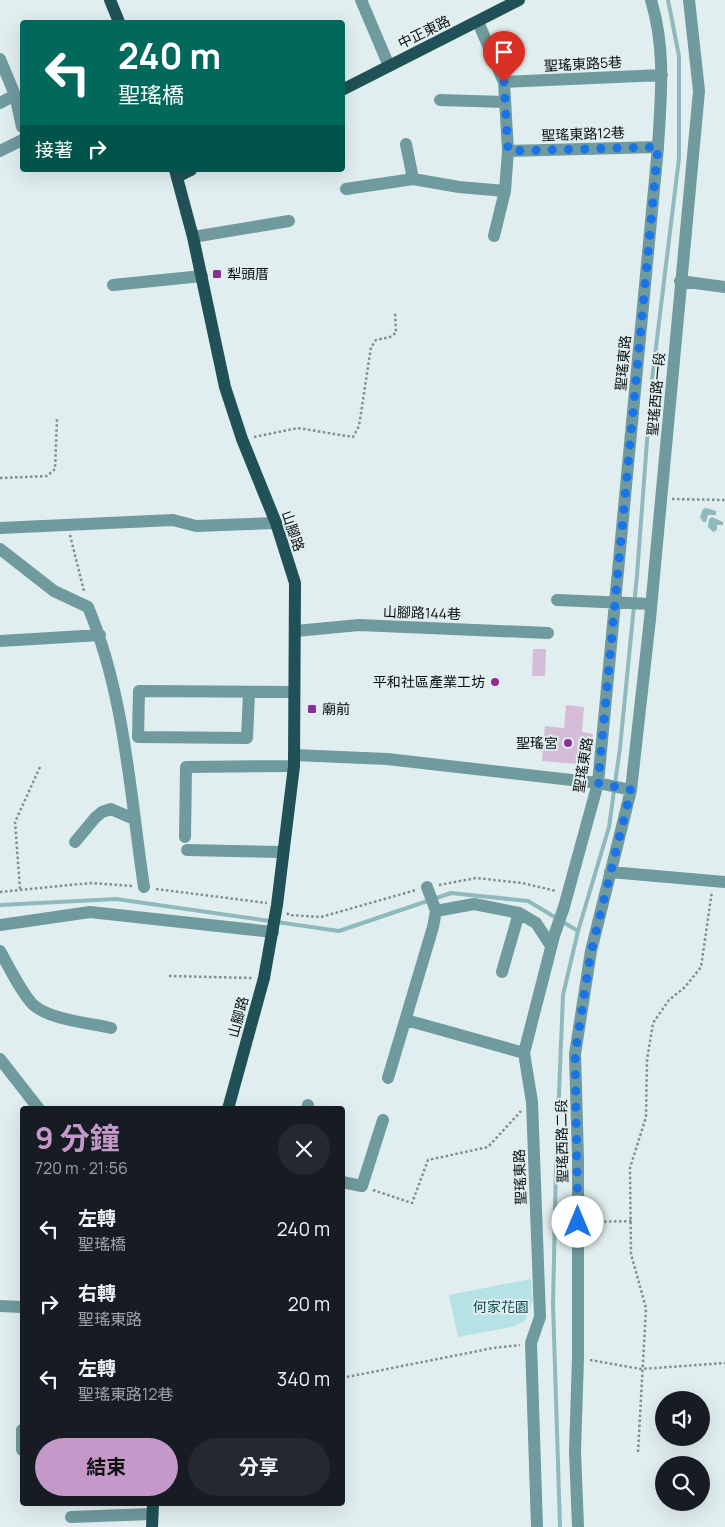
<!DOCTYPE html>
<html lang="zh-TW">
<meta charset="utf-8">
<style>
body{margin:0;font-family:Manrope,"Noto Sans TC",sans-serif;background:#242831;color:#f1f3f6;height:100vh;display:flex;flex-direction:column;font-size:19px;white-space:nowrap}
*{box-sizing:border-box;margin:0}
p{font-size:16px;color:#9ea1a6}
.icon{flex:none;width:28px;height:28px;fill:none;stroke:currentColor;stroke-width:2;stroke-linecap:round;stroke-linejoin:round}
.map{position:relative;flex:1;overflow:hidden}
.details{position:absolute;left:20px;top:1106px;width:325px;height:400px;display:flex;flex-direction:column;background:#171b24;border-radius:5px;box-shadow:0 5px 20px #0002}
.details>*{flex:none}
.guide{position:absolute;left:20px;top:20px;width:325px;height:152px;border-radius:5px;box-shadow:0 5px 20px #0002;background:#00695c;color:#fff;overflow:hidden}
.controls{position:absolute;left:655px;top:1391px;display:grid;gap:10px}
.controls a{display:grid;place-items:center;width:55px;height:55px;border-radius:50%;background:#171b24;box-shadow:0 5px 20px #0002;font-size:25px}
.pin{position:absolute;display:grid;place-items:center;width:42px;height:42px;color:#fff;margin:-51px -21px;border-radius:50% 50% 50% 0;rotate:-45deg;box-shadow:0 0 5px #0007}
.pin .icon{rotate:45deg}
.me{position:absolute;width:55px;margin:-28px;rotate:0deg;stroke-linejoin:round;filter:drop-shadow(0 0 4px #0008)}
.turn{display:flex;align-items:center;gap:18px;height:105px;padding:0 15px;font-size:22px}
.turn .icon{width:65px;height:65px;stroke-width:2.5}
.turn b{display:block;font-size:35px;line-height:42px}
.then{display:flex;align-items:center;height:48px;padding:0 15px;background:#0003;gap:10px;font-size:19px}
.round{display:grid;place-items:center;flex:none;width:52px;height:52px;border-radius:26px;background:#242831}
.summary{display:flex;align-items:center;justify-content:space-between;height:85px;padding:0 15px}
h1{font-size:30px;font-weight:700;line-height:38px;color:#c499ca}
.action{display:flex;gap:10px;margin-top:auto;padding:10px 15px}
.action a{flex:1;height:58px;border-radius:30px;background:#c499ca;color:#111;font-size:20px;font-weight:700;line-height:58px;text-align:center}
.action a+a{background:#242831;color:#f1f3f6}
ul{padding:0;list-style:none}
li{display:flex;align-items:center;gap:15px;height:75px;padding:0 15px}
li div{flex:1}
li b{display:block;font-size:19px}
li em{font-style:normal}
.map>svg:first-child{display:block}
.green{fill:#b6e1e5}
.water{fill:#8fb9bd}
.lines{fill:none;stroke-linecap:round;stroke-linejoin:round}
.stream{stroke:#8fb9bd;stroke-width:4}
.building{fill:#d6bdd7}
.path{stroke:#848d8e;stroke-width:2.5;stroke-dasharray:2.5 2.5;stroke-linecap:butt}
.minor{stroke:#6f9a9e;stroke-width:12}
.major{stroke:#1f5156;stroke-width:12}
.route{stroke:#1a73e8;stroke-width:9;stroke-dasharray:0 16.2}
.poi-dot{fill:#8d2c95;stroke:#e1eeef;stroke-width:2}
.labels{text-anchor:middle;stroke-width:4;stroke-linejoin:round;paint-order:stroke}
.street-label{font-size:14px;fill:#090e0e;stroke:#e1eeef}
.poi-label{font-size:14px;fill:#090e0e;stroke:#e1eeef;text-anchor:start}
.park-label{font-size:14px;fill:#0e4c52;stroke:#e1eeef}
</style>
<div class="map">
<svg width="725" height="1527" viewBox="0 0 725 1527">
<rect width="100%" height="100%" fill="#e1eeef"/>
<path class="green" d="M 531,1279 L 533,1300 L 525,1321 L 512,1327 L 458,1337 L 449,1295 Z"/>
<path class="water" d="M 706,508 L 716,511 L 716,515 L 708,515 L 706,522 L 703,522 L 700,517 L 703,509 Z
M 712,517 L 723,522 L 723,525 L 717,525 L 717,530 L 713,532 L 708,527 L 709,519 Z"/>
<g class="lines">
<path class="stream" d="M 0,905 L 116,899 L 339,931 L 451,893 L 528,901 L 578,931
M 560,1527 L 553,1304 L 556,1166 L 563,995 L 578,931 L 609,827 L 620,748 L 637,575 L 651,388 L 679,158 L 679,56 L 668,0"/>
</g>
<path class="building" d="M 533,649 L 546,649 L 545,676 L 532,676 Z
M 566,705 L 584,707 L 582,732 L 593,734 L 590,765 L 542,761 L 545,726 L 564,728 Z"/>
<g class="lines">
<path class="path" d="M 254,437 L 298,428 L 353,437 L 359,426 L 371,347 L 376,340 L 390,337 L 396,333 L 395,313
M 0,478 L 47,476 L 55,469 L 57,419
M 672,499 L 725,500
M 70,535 L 84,591
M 439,885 L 476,878 L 522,883 L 556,891
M 20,889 L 15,822 L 40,767
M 156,889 L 267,903
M 0,892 L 91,883 L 133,886
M 287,913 L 289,915 L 321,917 L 416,890
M 169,976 L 252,978
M 373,1190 L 412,1203 L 428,1160 L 488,1147 L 521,1111
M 589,1222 L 632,1221
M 590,1360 L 641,1369 L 725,1363
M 342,1378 L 493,1348 L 520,1345
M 638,1452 L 646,1308 L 631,1254 L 630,1168 L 646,1117 L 647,1060 L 653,1023 L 669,1000 L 685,987 L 701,967 L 712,891"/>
<path class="minor" d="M 361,0 L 389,66
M 478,22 L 504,82 L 508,151 L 505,191 L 494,236
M 0,59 L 15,95
M 504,82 L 662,75
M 440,100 L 505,102
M 0,103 L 15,95 L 22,127
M 406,144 L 413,179
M 0,151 L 22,140
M 508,151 L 658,147
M 346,189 L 413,179 L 459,187 L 505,191
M 193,237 L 289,221
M 680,281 L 725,287
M 113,285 L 202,276
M 0,528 L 173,520 L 196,526 L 276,523
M 0,549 L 54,591 L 88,607 C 125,695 130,794 144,887
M 557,600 L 651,604
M 296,631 L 359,625 L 548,633
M 0,641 L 100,635
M 249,693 L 247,738 L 138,737 L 139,691 L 294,692
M 294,755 L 387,759 L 598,783 L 631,790
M 185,837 L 186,767 L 294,766
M 75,842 L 95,818 L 102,812 L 111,809 L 134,819
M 187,850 L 283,852
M 610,872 L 725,882
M 436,911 L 474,904 L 519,913 L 536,923 L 551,946
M 0,925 L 90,912 L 273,932
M 0,951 C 7,963 25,1000 36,1007 C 54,1020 89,1023 111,1028
M 502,972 L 519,913
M 406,1020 L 524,1053
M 0,1059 L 39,1109
M 388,1078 L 433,927 L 436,911 L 427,887
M 307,1109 L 308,1105
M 342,1182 L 362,1186 L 383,1120
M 0,1306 L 22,1307
M 22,1430 L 22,1450
M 71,1517 L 152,1514
M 537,1527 L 531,1343 L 540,1317 L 532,1102 L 524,1053 L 554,936 L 564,907 L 598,783 L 658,147 C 661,96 666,49 651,0
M 578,1527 L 575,1451 L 578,1358 L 578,1160 L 575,1054 L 591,951 L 631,790 L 650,619 L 699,91 L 689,0"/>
<path class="major" d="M 110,0 L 119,22
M 342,90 L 519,0
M 175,170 L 193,237 L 225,387 L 242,439 L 276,523 L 295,583 L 294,766 L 277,905 L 264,978 L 228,1109
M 177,177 L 191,170
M 152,1527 L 153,1504"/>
</g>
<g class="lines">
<path class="route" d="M 504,82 L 508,151 L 658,147 L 598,783 L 631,790 L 591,952 L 575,1054 L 578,1222"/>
</g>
<g class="poi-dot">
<rect x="212" y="269" width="10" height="10" rx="2.5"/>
<circle cx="495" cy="682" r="5"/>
<rect x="307" y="704" width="10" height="10" rx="2.5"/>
<circle cx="568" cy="743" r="5"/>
</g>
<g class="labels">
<g class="street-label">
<text transform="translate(424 32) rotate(-26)" y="5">中正東路</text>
<text transform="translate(583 64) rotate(-3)" y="5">聖瑤東路5巷</text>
<text transform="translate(583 134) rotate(-2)" y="5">聖瑤東路12巷</text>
<text transform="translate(623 363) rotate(-85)" y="5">聖瑤東路</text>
<text transform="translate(656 394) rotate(-85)" y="5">聖瑤西路一段</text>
<text transform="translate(293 531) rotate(71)" y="5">山腳路</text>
<text transform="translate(422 613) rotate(2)" y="5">山腳路144巷</text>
<text transform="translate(583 765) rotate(-81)" y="5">聖瑤東路</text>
<text transform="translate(238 1017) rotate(-75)" y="5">山腳路</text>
<text transform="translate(562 1141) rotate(-91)" y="5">聖瑤西路二段</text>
<text transform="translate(520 1177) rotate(-92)" y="5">聖瑤東路</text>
</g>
<g class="poi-label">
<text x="227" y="279">犁頭厝</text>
<text x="485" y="687" text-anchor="end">平和社區產業工坊</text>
<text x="322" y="714">廟前</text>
<text x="558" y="748" text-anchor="end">聖瑤宮</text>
</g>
<g class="park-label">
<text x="501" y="1312">何家花園</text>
</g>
</g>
</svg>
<div class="controls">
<a><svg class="icon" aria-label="sound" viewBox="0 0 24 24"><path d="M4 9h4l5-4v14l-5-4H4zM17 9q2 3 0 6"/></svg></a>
<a><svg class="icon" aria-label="search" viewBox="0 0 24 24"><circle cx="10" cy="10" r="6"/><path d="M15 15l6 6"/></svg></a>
</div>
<div class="pin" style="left:504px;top:82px;background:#d93025"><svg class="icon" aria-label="arrive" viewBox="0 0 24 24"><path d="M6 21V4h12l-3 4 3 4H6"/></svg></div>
<svg class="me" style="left:578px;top:1222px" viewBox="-20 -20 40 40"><circle r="19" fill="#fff"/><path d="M0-13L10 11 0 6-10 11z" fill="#1a73e8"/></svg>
<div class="guide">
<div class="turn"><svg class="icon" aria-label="left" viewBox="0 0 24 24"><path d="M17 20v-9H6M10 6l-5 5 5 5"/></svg><div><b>240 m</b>聖瑤橋</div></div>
<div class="then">接著<svg class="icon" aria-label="right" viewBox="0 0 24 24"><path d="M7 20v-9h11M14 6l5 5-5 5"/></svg></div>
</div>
<section class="details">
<div class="summary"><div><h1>9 分鐘</h1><p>720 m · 21:56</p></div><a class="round"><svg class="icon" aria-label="close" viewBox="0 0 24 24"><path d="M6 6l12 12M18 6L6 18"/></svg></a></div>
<ul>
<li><svg class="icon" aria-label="left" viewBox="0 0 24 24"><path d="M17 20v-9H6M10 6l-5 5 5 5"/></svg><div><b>左轉</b><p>聖瑤橋</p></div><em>240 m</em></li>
<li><svg class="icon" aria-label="right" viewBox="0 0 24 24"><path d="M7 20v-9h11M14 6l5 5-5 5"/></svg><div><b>右轉</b><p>聖瑤東路</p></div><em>20 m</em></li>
<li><svg class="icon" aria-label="left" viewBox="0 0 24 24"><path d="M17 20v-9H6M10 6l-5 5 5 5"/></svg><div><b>左轉</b><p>聖瑤東路12巷</p></div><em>340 m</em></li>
</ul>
<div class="action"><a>結束</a><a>分享</a></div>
</section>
</div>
